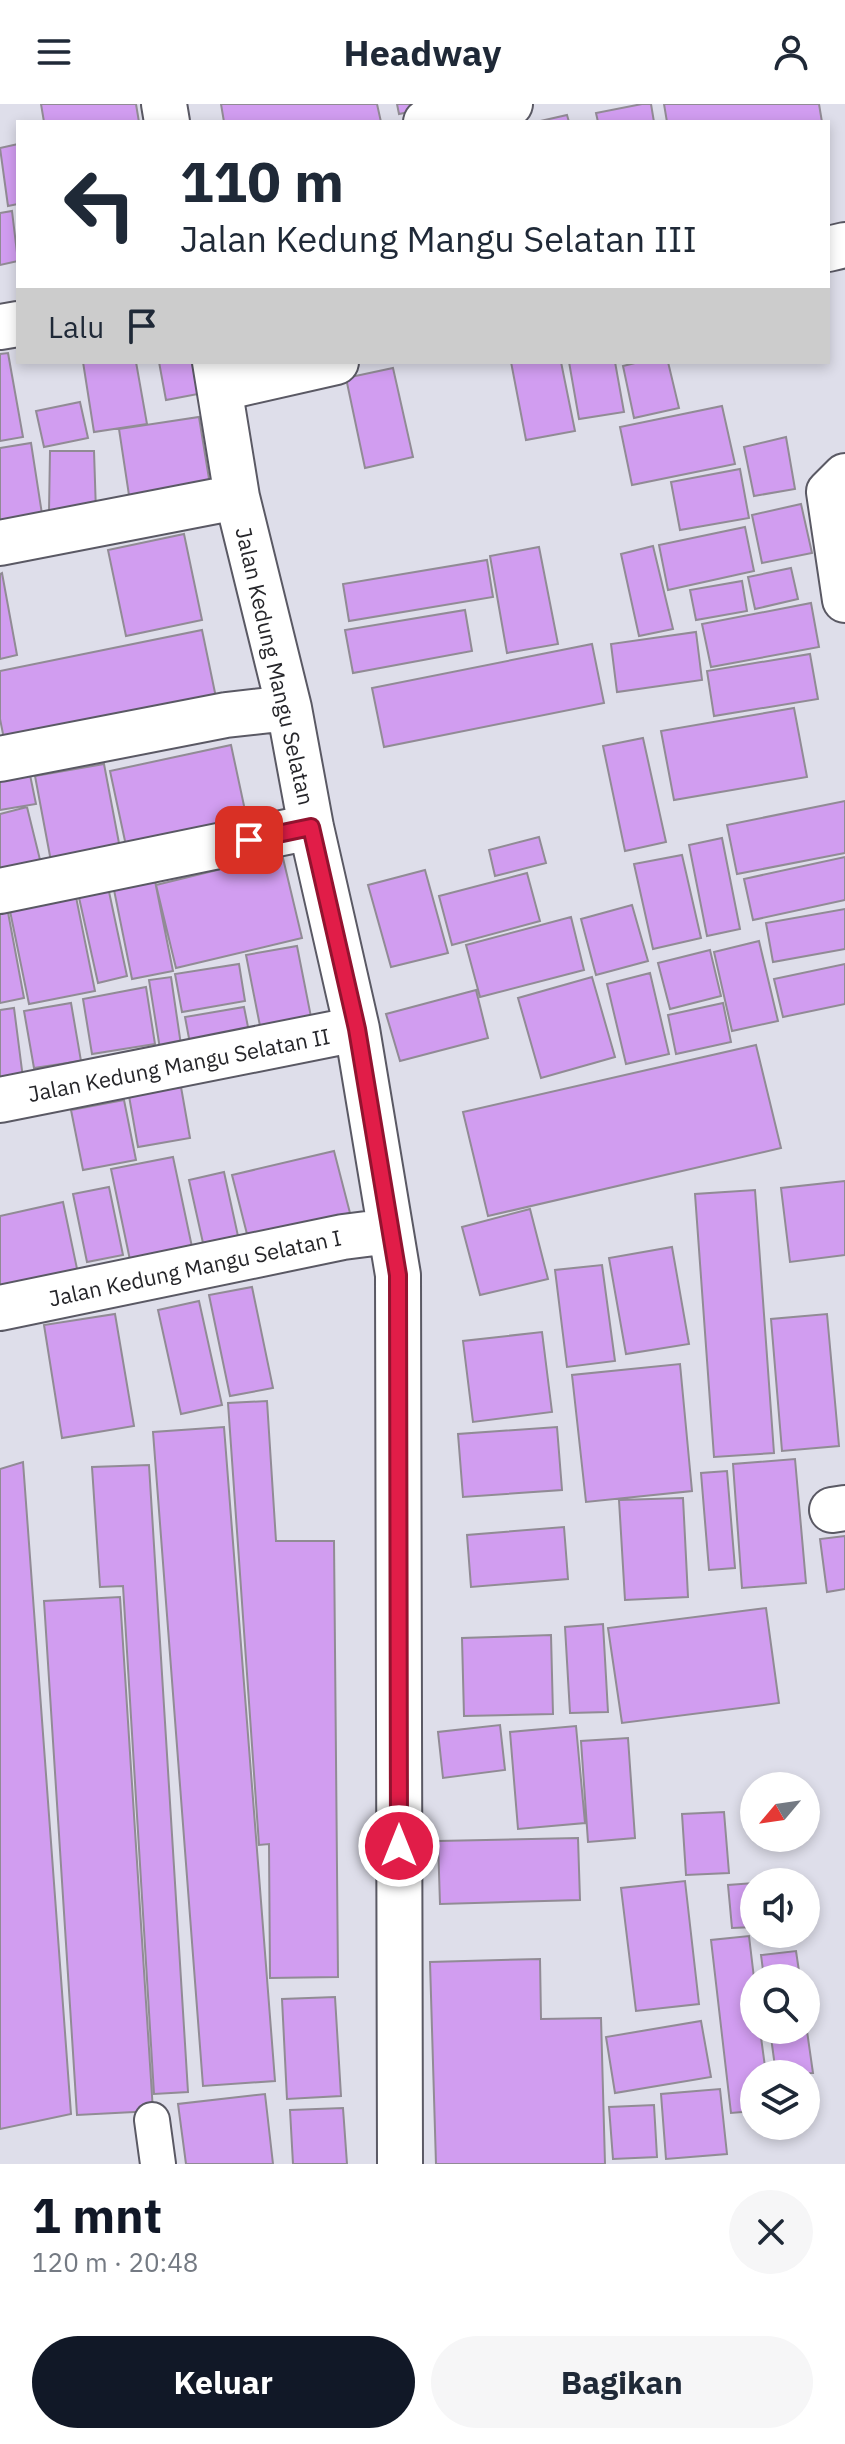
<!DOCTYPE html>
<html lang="id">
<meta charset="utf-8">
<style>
body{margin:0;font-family:"IBM Plex Sans",sans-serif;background:#f6f6f7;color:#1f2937;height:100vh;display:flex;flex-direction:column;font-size:30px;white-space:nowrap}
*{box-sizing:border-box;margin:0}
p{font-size:26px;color:#747a83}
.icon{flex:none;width:44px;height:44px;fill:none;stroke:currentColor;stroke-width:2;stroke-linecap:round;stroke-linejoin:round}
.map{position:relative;height:2060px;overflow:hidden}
.side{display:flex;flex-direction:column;background:#fff;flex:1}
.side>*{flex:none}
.top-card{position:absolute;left:16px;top:16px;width:814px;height:244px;border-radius:0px;box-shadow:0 4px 12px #0003;background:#fff;color:#1f2937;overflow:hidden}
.needle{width:52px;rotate:241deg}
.buttons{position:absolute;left:740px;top:1668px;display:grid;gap:16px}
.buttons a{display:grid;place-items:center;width:80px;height:80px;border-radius:50%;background:#fff;box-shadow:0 4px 12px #0003;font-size:40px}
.pin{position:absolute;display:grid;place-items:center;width:68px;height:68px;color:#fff;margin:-34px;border-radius:16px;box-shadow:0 4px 12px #0006}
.me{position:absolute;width:88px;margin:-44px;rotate:0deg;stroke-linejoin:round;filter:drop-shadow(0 0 6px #0008)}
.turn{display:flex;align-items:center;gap:28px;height:168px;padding:0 32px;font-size:36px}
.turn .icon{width:104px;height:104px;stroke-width:2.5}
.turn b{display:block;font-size:56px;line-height:68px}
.then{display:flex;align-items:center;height:76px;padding:0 32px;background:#0003;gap:16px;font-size:30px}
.round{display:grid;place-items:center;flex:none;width:84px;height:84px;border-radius:42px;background:#f6f6f7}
.summary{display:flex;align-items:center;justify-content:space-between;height:136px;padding:0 32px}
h1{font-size:48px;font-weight:700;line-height:60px;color:#111827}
.cta{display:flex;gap:16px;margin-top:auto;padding:16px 32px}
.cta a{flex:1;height:92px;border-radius:48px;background:#111827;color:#fff;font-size:32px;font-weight:700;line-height:92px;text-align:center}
.cta a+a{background:#f6f6f7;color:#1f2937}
header{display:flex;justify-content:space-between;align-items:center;height:104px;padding:0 32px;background:#fff;font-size:36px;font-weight:700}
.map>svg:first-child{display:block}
.building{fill:#d19df0;stroke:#918b95;stroke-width:2}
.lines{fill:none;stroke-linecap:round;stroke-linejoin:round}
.lane-casing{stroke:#5a5964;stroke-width:38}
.street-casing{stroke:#5a5964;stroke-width:48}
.lane{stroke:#fff;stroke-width:34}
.street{stroke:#fff;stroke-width:44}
.route-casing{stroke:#92132f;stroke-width:20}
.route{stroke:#e11d48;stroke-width:14}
.labels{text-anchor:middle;stroke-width:8;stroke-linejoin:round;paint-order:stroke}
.street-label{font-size:22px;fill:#26262a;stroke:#fff}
</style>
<header><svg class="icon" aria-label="menu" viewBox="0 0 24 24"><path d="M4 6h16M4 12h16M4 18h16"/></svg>Headway<svg class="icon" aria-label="person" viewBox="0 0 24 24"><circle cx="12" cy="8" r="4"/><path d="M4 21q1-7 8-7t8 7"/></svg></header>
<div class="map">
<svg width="845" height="2060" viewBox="0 0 845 2060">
<rect width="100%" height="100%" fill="#dedeea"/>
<path class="building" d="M 41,0 L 136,0 L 139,18 L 44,18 Z
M 221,0 L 377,0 L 381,18 L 224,18 Z
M 397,0 L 449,0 L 399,10 Z
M 642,0 L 651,0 L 654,18 L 598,18 L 596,9 Z
M 664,0 L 819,0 L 822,18 L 667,18 Z
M 567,11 L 569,18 L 536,18 Z
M 18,40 L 18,100 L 8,102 L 0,44 Z
M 12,107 L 18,157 L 0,161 L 0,109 Z
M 8,249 L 23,333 L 0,337 L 0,250 Z
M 83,258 L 136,258 L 147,320 L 94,328 Z
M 159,258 L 192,258 L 198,290 L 166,296 Z
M 511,258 L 561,258 L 575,327 L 526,336 Z
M 569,258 L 615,258 L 624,308 L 579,315 Z
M 639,258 L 668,258 L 679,304 L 634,314 L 623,262 Z
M 393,264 L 413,353 L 365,364 L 346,274 Z
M 80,298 L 88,334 L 44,343 L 36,307 Z
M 722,302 L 735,360 L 632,381 L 620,323 Z
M 199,313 L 211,387 L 130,398 L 119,325 Z
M 786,333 L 795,385 L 754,392 L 744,343 Z
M 31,339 L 44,423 L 0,429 L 0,344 Z
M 50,347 L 94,347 L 96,408 L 49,408 Z
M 740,365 L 749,414 L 680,426 L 671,378 Z
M 801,400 L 812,449 L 762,459 L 752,411 Z
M 745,423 L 754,467 L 668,486 L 659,441 Z
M 184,430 L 202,516 L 126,532 L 108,446 Z
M 653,442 L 673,525 L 639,532 L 621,450 Z
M 539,443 L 558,540 L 507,549 L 490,452 Z
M 487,456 L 493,493 L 349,517 L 343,480 Z
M 791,464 L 798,495 L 755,505 L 748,473 Z
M 2,469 L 17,551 L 0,555 L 0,470 Z
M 742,477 L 747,507 L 696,516 L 690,486 Z
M 811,499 L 819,543 L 711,563 L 702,520 Z
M 465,506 L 472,547 L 353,569 L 345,526 Z
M 202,526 L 219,608 L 7,650 L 0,615 L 0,567 Z
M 696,528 L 702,576 L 617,588 L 611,540 Z
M 592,540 L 604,599 L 384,643 L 372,584 Z
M 810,550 L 818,595 L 714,612 L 707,567 Z
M 794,604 L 807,673 L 674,696 L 661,627 Z
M 643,634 L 666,738 L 625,747 L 603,642 Z
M 231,641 L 249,725 L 128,751 L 110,667 Z
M 104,660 L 122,755 L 53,768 L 35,672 Z
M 29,666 L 36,700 L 0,706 L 0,671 Z
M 845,697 L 845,749 L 737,770 L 727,721 Z
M 27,703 L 43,768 L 0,775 L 0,710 Z
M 539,733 L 546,759 L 495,772 L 489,746 Z
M 722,734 L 740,825 L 707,832 L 689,741 Z
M 282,750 L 302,834 L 176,864 L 156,781 Z
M 682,751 L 701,834 L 653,845 L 634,760 Z
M 845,753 L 845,796 L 753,816 L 744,775 Z
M 425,766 L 448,849 L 391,863 L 368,781 Z
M 527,769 L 540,817 L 452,841 L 439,792 Z
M 154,772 L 173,867 L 132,875 L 113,781 Z
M 108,783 L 127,872 L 98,879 L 78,789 Z
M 76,793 L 95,887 L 29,900 L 10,807 Z
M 632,801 L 648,857 L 596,871 L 581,815 Z
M 7,803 L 24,894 L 0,899 L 0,804 Z
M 845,805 L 845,845 L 773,858 L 766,819 Z
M 571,813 L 584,866 L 480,893 L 466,841 Z
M 759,837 L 778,917 L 732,927 L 714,848 Z
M 297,842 L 312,918 L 261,927 L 246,851 Z
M 710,846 L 721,892 L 670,905 L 658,859 Z
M 239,860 L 245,897 L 182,908 L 175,870 Z
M 845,860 L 845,900 L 783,913 L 774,875 Z
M 650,869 L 669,950 L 626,960 L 607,880 Z
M 171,873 L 181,941 L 160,945 L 149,876 Z
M 592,873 L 615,953 L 541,974 L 518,894 Z
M 146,883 L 155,940 L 92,950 L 83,895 Z
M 476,886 L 488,934 L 400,957 L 386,910 Z
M 71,899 L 81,957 L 34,964 L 24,907 Z
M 723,899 L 731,938 L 676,950 L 668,911 Z
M 244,903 L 250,933 L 191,945 L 185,913 Z
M 14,904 L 23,974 L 0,976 L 0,906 Z
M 756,941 L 781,1044 L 488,1112 L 463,1008 Z
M 181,983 L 190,1034 L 138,1043 L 129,992 Z
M 124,996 L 136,1056 L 83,1066 L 71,1006 Z
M 334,1047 L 350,1109 L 248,1134 L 232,1071 Z
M 173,1053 L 192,1143 L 130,1156 L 111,1065 Z
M 224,1068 L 238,1132 L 203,1139 L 189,1076 Z
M 845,1077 L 845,1151 L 790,1158 L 781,1084 Z
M 109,1083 L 123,1151 L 87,1158 L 73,1090 Z
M 755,1086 L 774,1349 L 714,1353 L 695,1090 Z
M 63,1098 L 80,1179 L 0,1196 L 0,1112 Z
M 530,1105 L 548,1175 L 480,1191 L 462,1123 Z
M 672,1143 L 689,1240 L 626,1250 L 609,1154 Z
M 602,1161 L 615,1257 L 567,1263 L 555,1166 Z
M 252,1183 L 273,1284 L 230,1292 L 209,1191 Z
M 199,1197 L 222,1301 L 181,1310 L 158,1206 Z
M 115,1210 L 134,1322 L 62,1334 L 44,1221 Z
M 827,1210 L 839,1342 L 782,1347 L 771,1215 Z
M 542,1228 L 552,1308 L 473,1318 L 463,1237 Z
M 680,1260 L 692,1387 L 586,1398 L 572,1271 Z
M 267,1297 L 276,1437 L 334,1437 L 338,1873 L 270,1874 L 269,1740 L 259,1741 L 228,1299 Z
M 224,1323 L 275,1977 L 203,1982 L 153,1328 Z
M 557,1323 L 562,1386 L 463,1393 L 458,1330 Z
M 795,1355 L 806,1479 L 742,1484 L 733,1360 Z
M 23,1358 L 71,2010 L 0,2025 L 0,1365 Z
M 149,1361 L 188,1988 L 154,1990 L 123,1482 L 100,1483 L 92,1363 Z
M 727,1367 L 735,1464 L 709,1466 L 701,1369 Z
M 683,1394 L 688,1493 L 625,1496 L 619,1396 Z
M 564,1423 L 568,1475 L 471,1483 L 467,1431 Z
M 845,1432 L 845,1485 L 827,1488 L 820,1435 Z
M 120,1493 L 153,2007 L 77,2011 L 44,1497 Z
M 766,1504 L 779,1599 L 622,1619 L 608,1524 Z
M 603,1520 L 608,1608 L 570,1609 L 565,1523 Z
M 551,1531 L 553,1610 L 464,1612 L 462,1534 Z
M 500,1621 L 505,1666 L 443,1674 L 438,1628 Z
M 576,1622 L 585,1719 L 518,1725 L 510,1628 Z
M 628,1634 L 635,1734 L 588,1738 L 581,1637 Z
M 724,1708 L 729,1769 L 686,1771 L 682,1710 Z
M 578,1734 L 580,1796 L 440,1800 L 438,1737 Z
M 685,1777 L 699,1900 L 636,1907 L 621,1784 Z
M 754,1779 L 754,1823 L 732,1824 L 728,1781 Z
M 749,1832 L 754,1874 L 754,1926 L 760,1926 L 766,1970 L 754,1970 L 754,2007 L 731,2009 L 711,1836 Z
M 796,1847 L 800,1874 L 764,1874 L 761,1851 Z
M 540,1855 L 541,1915 L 601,1914 L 605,2060 L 436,2060 L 430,1858 Z
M 335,1893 L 341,1992 L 287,1995 L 282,1895 Z
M 701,1917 L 711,1973 L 615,1989 L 606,1933 Z
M 806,1920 L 813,1969 L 776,1970 L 770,1926 L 806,1926 Z
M 720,1985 L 727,2050 L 666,2055 L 661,1990 Z
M 265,1990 L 273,2060 L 186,2060 L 178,2000 Z
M 654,2001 L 657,2053 L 613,2055 L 609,2003 Z
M 343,2004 L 347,2060 L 293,2060 L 290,2006 Z"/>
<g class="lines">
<defs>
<path id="lane" d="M 152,2016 L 158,2060"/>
<path id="street" d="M 164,0 L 167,18
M 426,18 L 510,0
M 828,145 L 845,141
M 0,223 L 18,220
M 215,258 L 237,393 L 289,604 L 311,723 L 357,925 L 398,1171 L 400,2060
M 222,284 L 336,258
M 845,372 L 829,388 L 845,496
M 0,439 L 237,393
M 0,655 L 226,611 L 289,604
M 0,787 L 311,723
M 0,996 L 357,925
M 0,1204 L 343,1133 L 390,1127
M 832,1406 L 845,1404"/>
</defs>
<use href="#lane" class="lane-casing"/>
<use href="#street" class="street-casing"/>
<use href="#lane" class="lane"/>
<use href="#street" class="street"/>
</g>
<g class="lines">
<defs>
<path id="route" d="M 249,736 L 311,723 L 357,925 L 398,1171 L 399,1742"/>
</defs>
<use href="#route" class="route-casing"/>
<use href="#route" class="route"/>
</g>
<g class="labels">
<g class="street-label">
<text transform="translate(275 562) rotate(77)" y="8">Jalan Kedung Mangu Selatan</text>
<text transform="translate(179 961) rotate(-11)" y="8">Jalan Kedung Mangu Selatan II</text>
<text transform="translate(195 1164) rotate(-12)" y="8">Jalan Kedung Mangu Selatan I</text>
</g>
</g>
</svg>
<div class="buttons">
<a><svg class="needle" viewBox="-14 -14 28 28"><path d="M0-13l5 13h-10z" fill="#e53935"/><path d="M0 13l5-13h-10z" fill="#747a83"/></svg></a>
<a><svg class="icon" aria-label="sound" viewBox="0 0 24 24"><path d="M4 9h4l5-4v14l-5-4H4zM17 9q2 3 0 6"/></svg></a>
<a><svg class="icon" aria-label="search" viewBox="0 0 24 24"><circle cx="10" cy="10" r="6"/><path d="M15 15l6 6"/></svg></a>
<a><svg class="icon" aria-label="layers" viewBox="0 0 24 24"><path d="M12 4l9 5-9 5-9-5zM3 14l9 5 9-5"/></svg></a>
</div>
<div class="pin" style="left:249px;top:736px;background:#d93025"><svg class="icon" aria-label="arrive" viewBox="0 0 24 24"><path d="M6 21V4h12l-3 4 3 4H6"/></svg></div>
<svg class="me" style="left:399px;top:1742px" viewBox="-20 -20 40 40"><circle r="17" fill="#e11d48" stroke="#fff" stroke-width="3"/><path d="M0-11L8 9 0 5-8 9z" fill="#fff"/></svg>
<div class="top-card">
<div class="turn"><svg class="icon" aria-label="left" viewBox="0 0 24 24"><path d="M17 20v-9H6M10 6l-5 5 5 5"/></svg><div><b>110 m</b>Jalan Kedung Mangu Selatan III</div></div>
<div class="then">Lalu<svg class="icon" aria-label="arrive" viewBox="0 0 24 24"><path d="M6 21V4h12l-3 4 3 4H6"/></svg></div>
</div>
</div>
<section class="side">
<div class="summary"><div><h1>1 mnt</h1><p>120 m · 20:48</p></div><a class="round"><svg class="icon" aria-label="close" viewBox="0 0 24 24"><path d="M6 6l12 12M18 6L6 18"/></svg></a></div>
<div class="cta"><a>Keluar</a><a>Bagikan</a></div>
</section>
